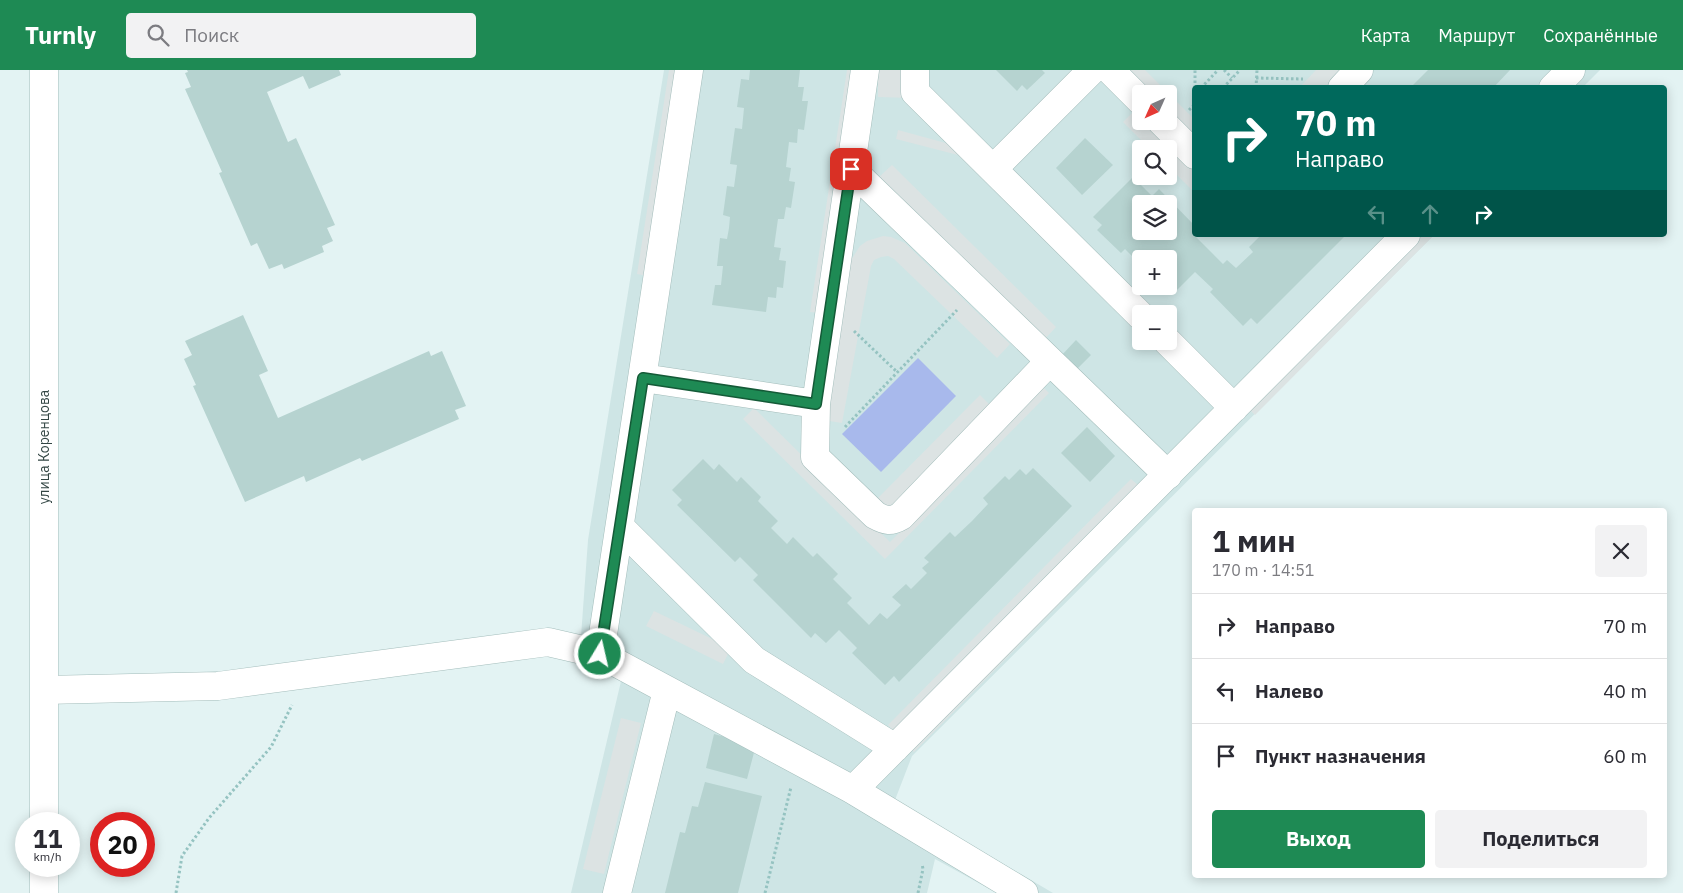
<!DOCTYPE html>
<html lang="ru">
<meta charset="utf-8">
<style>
body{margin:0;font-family:"IBM Plex Sans",sans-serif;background:#f2f2f3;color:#2b2b33;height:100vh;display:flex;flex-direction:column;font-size:19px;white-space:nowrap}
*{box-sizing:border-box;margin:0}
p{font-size:16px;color:#7c7c81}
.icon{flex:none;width:28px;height:28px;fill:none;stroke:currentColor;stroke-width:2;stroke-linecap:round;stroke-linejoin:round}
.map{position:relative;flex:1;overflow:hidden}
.details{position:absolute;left:1192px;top:438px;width:475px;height:370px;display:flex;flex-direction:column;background:#fff;border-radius:5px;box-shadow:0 2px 12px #0003}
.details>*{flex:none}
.guide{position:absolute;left:1192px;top:15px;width:475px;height:152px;border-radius:5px;box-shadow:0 2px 12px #0003;background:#00695c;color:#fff;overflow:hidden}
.needle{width:32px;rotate:225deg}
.buttons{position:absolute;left:1132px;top:15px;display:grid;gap:10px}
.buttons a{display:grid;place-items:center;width:45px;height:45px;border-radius:5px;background:#fff;box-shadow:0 2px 12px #0003;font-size:25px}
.speed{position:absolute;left:15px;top:742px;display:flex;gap:10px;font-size:25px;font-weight:700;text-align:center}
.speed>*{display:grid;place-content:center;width:65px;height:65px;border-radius:50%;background:#fff;box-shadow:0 2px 12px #0003;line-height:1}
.speed small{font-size:12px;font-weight:400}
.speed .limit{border:8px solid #d22;background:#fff;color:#111}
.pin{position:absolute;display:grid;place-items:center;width:42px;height:42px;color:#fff;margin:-21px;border-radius:10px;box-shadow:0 2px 8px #0006}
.me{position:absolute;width:55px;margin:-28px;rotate:9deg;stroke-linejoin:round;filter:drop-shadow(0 0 4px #0008)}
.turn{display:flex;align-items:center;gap:18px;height:105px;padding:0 20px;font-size:22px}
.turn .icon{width:65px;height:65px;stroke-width:2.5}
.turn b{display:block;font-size:35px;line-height:42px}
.lanes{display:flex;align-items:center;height:48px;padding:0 20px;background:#0003;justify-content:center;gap:25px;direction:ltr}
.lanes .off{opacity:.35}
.round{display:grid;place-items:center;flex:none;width:52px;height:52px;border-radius:5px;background:#f2f2f3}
.head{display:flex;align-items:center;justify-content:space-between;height:85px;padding:0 20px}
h1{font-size:30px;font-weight:700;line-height:38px}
.action{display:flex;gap:10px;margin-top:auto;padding:10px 20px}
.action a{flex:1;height:58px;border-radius:5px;background:#1e8a54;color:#fff;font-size:20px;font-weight:700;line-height:58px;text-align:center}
.action a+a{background:#f2f2f3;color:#2b2b33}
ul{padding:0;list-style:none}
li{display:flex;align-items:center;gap:15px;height:65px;padding:0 20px;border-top:1px solid #e1e1e2}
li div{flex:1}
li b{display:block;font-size:19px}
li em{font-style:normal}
header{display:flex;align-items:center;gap:30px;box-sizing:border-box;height:70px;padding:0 25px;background:#1e8a54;color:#fff}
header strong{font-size:24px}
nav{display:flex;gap:28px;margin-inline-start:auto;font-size:18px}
.search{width:350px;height:45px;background:#f2f2f3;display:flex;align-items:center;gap:12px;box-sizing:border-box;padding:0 18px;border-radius:5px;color:#7c7c81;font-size:19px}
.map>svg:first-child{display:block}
.residential{fill:#cee5e5;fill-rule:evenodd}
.green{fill:#a8b9ec}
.parking{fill:#dce3e3}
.building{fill:#b6d3d0;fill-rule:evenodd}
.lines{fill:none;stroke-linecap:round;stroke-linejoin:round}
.minor-casing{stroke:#a3bdbb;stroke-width:29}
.path{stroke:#95c3c1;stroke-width:3;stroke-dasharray:2.5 2.5;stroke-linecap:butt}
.minor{stroke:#fff;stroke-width:28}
.route-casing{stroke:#145a37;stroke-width:12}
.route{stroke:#1e8a54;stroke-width:9}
.labels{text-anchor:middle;stroke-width:4.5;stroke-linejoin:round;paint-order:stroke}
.street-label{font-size:14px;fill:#334644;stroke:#fff}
</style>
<header>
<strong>Turnly</strong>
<div class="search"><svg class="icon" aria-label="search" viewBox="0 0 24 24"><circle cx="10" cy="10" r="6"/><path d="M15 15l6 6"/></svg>Поиск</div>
<nav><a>Карта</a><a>Маршрут</a><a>Сохранённые</a></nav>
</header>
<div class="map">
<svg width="1683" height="823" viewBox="0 0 1683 823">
<rect width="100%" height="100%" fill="#e3f3f3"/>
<path class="residential" d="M 664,0 L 1600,0 L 1582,18 L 1195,18 L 1195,165 L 1434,165 L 912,686 L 895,730 L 1053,823 L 997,823 L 935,789 L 927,823 L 571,823 L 622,607 L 579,594 L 588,470 ZM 1141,24 L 1169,24 L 1169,51 L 1141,51 ZM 1141,79 L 1169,79 L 1169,106 L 1141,106 ZM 1141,134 L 1169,134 L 1169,161 L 1141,161 ZM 1141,189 L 1169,189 L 1169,216 L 1141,216 ZM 1141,244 L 1169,244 L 1169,271 L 1141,271 Z"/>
<path class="green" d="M 918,288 L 956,326 L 881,402 L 842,364 Z"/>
<path class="parking" d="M 669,0 L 678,0 L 647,206 L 637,204 Z
M 847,0 L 856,0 L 819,243 L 810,242 Z
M 878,0 L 912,0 L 911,28 L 878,27 Z
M 1117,0 L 1145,0 L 1169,24 L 1141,24 Z
M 1316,0 L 1352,0 L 1334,17 L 1299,18 Z
M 1169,24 L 1195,50 L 1195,79 L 1169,51 Z
M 1134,41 L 1141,47 L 1141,51 L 1145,51 L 1195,101 L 1195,123 L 1169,97 L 1169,79 L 1150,79 L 1123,52 Z
M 898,60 L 964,78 L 1141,254 L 1141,266 L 958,85 L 896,69 Z
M 892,95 L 1056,257 L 1043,271 L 878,108 Z
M 1422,165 L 1434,165 L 1255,345 L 1249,339 Z
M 883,166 L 891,167 L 905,173 L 1010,274 L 997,288 L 894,189 L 888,186 L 881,187 L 874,190 L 871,196 L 842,353 L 823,350 L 851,190 L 860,176 L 867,171 Z
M 1043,317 L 1049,323 L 885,489 L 743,349 L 754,338 L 890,472 Z
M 980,325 L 994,339 L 891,443 L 877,429 Z
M 1131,409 L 1138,415 L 894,661 L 888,655 Z
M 1151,429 L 1157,435 L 914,682 L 908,676 Z
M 654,541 L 731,578 L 723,594 L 646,556 Z
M 621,648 L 641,653 L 604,804 L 583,799 Z"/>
<path class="building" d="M 187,0 L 339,0 L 341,5 L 309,19 L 303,6 L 267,22 L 288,72 L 296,68 L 335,155 L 327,158 L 333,171 L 322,176 L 324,182 L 284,199 L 282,194 L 269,199 L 257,173 L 251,176 L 219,103 L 222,102 L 185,19 L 191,17 L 185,3 L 188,2 Z
M 750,0 L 800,0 L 798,17 L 804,17 L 802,31 L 808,31 L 804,60 L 798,59 L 797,73 L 789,72 L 786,97 L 791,98 L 789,111 L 795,112 L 791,138 L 786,137 L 784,149 L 778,149 L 774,177 L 781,178 L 779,190 L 786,191 L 783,218 L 777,217 L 776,228 L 768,227 L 766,242 L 712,235 L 715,215 L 721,215 L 723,196 L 717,196 L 720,168 L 727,169 L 729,158 L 730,147 L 723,145 L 727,116 L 734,117 L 737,95 L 730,94 L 735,58 L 742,59 L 744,38 L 737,37 L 741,9 L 749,10 Z
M 996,0 L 1042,0 L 1045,3 L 1027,20 L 1022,15 L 1017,21 Z
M 1428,0 L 1510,0 L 1493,18 L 1410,18 Z
M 1085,68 L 1113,95 L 1082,125 L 1056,98 Z
M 1133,107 L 1152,126 L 1159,119 L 1195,156 L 1195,166 L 1223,194 L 1227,190 L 1236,198 L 1253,182 L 1249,177 L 1261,165 L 1346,165 L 1257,254 L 1251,248 L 1243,256 L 1210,222 L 1213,219 L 1195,202 L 1173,224 L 1165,217 L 1160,222 L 1154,216 L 1169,216 L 1169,189 L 1141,189 L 1141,203 L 1136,198 L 1140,194 L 1125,179 L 1121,183 L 1097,160 L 1102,155 L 1093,147 ZM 1141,134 L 1169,134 L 1169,161 L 1141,161 Z
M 243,245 L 268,301 L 259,305 L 278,348 L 429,281 L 431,286 L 442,281 L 466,336 L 455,340 L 459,349 L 362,391 L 360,388 L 306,412 L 304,406 L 245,432 L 193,316 L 196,315 L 184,289 L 192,285 L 185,271 Z
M 1076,270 L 1091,285 L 1076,300 L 1061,286 Z
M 1087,357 L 1115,386 L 1090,412 L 1061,383 Z
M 703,389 L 714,400 L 719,394 L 737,412 L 741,407 L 761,427 L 758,431 L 778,451 L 771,458 L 787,474 L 793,467 L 813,487 L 817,483 L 838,504 L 833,509 L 852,528 L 847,533 L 869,555 L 880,543 L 887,549 L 901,535 L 892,527 L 906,514 L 911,519 L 927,503 L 922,498 L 929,492 L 924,488 L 950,462 L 955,467 L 972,451 L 988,434 L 983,428 L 1005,406 L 1009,410 L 1020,399 L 1026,405 L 1033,398 L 1072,436 L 899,612 L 894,606 L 885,615 L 852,583 L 857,578 L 839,560 L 826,573 L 815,563 L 811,568 L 753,510 L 758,505 L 740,487 L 735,492 L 677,435 L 682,430 L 672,420 Z
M 714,664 L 756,675 L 747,709 L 706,698 Z
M 705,712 L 762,726 L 738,823 L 665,823 L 680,762 L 685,763 L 692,736 L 698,737 Z"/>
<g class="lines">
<defs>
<path id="minor" d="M 44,0 L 44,754
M 915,0 L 915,22 L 1141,246
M 1110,0 L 1141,31
M 1342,18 L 1359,0
M 1553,18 L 1571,0
M 1161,51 L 1195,85
M 851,99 L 1168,405
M 993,99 L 1092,0
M 1167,271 L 1234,338
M 643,308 L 816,334 L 865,0
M 816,334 L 815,387 L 875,445 C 886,451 891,452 901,446 L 1050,291
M 620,457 L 754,590 L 895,678
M 600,584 L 689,0
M 45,620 L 218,616 L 548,572 L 600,584 L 853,720 L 1024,823
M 853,720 L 1406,165
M 44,823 L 44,796
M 617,823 L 667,620"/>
</defs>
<use href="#minor" class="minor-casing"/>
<path class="path" d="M 1224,0 L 1232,8
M 1256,8 L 1303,9
M 1195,18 L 1195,0
M 1201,18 L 1218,0
M 1223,18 L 1240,0
M 1256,18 L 1257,0
M 1189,40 L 1195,34
M 854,261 L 897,302
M 845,357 L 957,240
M 176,823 L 182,786 L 209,748 L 271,677 L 292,635
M 765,823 L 791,717
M 918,823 L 923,799 L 922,794"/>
<use href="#minor" class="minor"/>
</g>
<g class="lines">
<defs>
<path id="route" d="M 600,584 L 643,308 L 816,334 L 851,99"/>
</defs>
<use href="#route" class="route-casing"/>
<use href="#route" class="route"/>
</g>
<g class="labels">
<g class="street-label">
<text transform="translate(44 377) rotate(-90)" y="5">улица Коренцова</text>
</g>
</g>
</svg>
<div class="buttons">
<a><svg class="needle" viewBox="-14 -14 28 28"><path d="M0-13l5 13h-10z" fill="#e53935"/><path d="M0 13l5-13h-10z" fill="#7c7c81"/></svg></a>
<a><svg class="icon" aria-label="search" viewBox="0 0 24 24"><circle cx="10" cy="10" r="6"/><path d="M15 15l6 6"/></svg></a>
<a><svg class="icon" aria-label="layers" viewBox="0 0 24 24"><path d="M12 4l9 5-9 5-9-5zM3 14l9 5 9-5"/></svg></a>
<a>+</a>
<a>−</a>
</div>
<div class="speed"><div>11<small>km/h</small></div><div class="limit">20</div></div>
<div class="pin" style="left:851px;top:99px;background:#d93025"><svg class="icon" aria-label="arrive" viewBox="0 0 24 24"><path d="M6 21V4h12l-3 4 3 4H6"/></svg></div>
<svg class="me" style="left:600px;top:584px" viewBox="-20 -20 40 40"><circle r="17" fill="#1e8a54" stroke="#fff" stroke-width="3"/><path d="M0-11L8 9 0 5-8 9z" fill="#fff"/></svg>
<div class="guide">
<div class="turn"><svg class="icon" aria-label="right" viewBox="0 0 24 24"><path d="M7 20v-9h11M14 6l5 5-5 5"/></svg><div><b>70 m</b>Направо</div></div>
<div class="lanes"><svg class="icon off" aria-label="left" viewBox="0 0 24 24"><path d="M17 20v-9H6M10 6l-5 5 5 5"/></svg><svg class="icon off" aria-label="ahead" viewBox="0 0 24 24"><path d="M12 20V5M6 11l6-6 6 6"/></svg><svg class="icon" aria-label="right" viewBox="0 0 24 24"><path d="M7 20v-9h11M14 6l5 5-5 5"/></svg></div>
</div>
<section class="details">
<div class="head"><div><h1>1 мин</h1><p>170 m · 14:51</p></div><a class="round"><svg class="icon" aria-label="close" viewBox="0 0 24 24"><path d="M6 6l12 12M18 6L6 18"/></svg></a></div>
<ul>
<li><svg class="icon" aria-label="right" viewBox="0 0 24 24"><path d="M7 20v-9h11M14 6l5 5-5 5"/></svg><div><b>Направо</b></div><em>70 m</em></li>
<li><svg class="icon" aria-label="left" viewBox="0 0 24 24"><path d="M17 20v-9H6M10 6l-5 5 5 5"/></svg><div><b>Налево</b></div><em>40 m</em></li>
<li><svg class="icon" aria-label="arrive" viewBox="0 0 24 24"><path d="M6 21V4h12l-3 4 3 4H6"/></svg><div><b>Пункт назначения</b></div><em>60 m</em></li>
</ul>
<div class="action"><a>Выход</a><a>Поделиться</a></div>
</section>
</div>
